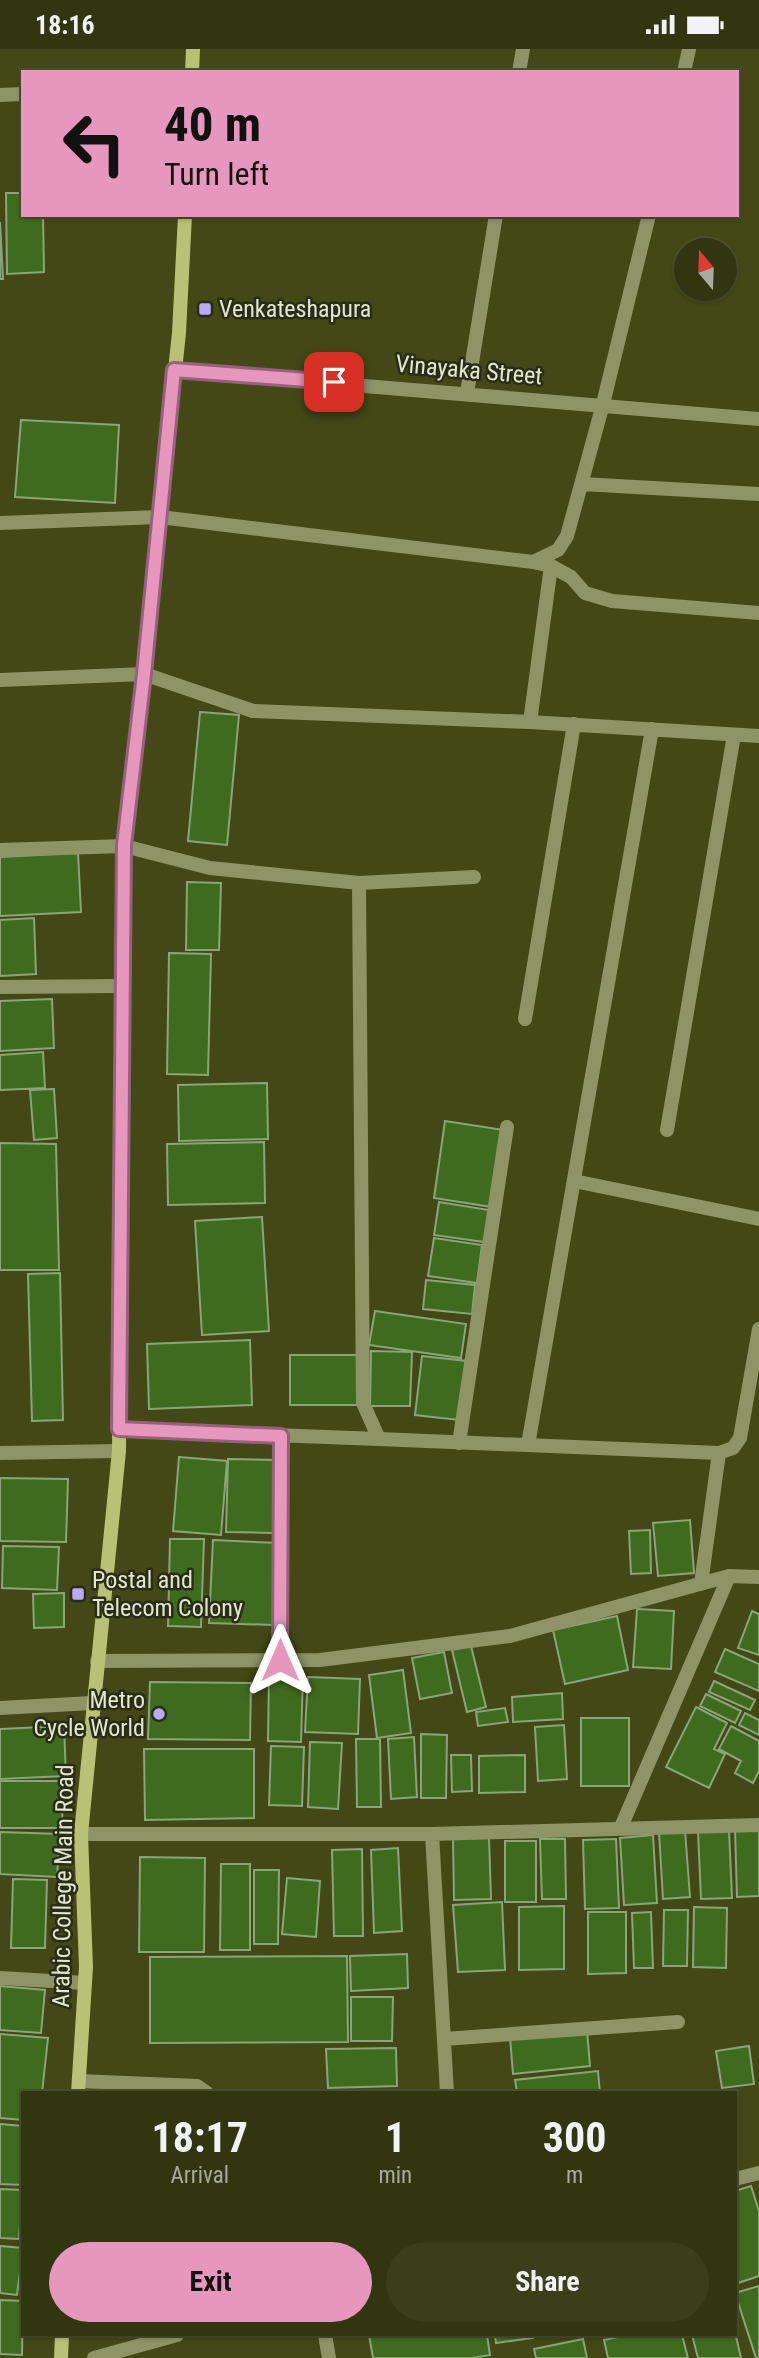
<!DOCTYPE html>
<style>
body{margin:0;font-family:"Roboto Condensed",sans-serif;background:#3a3e19;color:#f1f3f6;height:100vh;display:flex;flex-direction:column;font-size:26px;white-space:nowrap}
*{box-sizing:border-box;margin:0}
p{font-size:23px;color:#a8ab9f}
.icon{flex:none;width:38px;height:38px;fill:none;stroke:currentColor;stroke-width:2;stroke-linecap:round;stroke-linejoin:round}
.map{position:relative;flex:1;overflow:hidden}
.side{position:absolute;left:21px;top:2042px;width:716px;height:245px;display:flex;flex-direction:column;background:#323610;border-radius:0px;box-shadow:0 2px 5px #0004,0 0 0 2px #4d5030}
.side>*{flex:none}
.guide{position:absolute;left:21px;top:21px;width:718px;height:147px;border-radius:0px;box-shadow:0 2px 5px #0004,0 0 0 2px #4d5030;background:#e797bd;color:#111;overflow:hidden}
.needle{width:46px;rotate:341deg}
.controls{position:absolute;left:674px;top:189px;display:grid;gap:14px}
.controls a{display:grid;place-items:center;width:63px;height:63px;border-radius:50%;background:#323610;box-shadow:0 2px 5px #0004,0 0 0 2px #4d5030;font-size:35px}
.pin{position:absolute;display:grid;place-items:center;width:60px;height:60px;color:#fff;margin:-30px;border-radius:14px;box-shadow:0 4px 10px #0006}
.me{position:absolute;width:77px;margin:-38px;rotate:0deg;stroke-linejoin:round;filter:drop-shadow(0 0 5px #0008)}
.turn{display:flex;align-items:center;gap:24px;height:147px;padding:0 28px;font-size:32px}
.turn .icon{width:91px;height:91px;stroke-width:2.5}
.turn b{display:block;font-size:49px;line-height:60px}
.eta{display:flex;justify-content:space-evenly;align-items:center;height:119px;text-align:center}
.eta b{font-size:42px;font-weight:700;line-height:49px}
.button{display:flex;gap:14px;margin-top:auto;padding:14px 28px}
.button a{flex:1;height:80px;border-radius:42px;background:#e797bd;color:#111;font-size:28px;font-weight:700;line-height:80px;text-align:center}
.button a+a{background:#3a3e19;color:#f1f3f6}
.status{display:flex;justify-content:space-between;align-items:center;height:49px;padding:0 35px;background:#323610;direction:ltr}
.status svg{height:19px;fill:currentColor}
.map>svg:first-child{display:block}
.building{fill:#3f6b1f;stroke:#89a579;stroke-width:2}
.lines{fill:none;stroke-linecap:round;stroke-linejoin:round}
.lane{stroke:#8e9466;stroke-width:14}
.street{stroke:#8e9466;stroke-width:14}
.secondary{stroke:#b8c175;stroke-width:14}
.route-casing{stroke:#96627b;stroke-width:18}
.route{stroke:#e797bd;stroke-width:12}
.poi-dot{fill:#bbaaf6;stroke:#292c17;stroke-width:2.5}
.labels{text-anchor:middle;stroke-width:5;stroke-linejoin:round;paint-order:stroke}
.poi-label{font-size:24px;fill:#e3e7cd;stroke:#292c17;text-anchor:start}
.street-label{font-size:24px;fill:#e3e7cd;stroke:#292c17}
</style>
<div class="status"><b>18:16</b><svg viewBox="0 0 49 12"><path d="M0 12V9h3v3zM5 12V6h3v6zM10 12V3h3v9zM15 12V0h3v12zM26 1h20v11H26zM47 4h2v5h-2z"/></svg></div>
<div class="map">
<svg width="759" height="2309" viewBox="0 0 759 2309">
<rect width="100%" height="100%" fill="#434816"/>
<path class="building" d="M 6,144 L 23,144 L 23,166 L 43,166 L 44,223 L 7,225 Z
M 0,173 L 3,230 L 0,230 Z
M 21,371 L 119,376 L 115,454 L 15,448 Z
M 200,663 L 239,666 L 227,796 L 188,792 Z
M 78,804 L 81,863 L 0,867 L 0,808 Z
M 187,833 L 221,834 L 219,901 L 186,901 Z
M 34,869 L 36,925 L 0,927 L 0,871 Z
M 169,904 L 211,905 L 208,1026 L 167,1025 Z
M 52,950 L 54,999 L 0,1002 L 0,952 Z
M 43,1003 L 45,1039 L 0,1041 L 0,1006 Z
M 267,1034 L 268,1090 L 179,1092 L 178,1036 Z
M 54,1040 L 57,1089 L 34,1091 L 30,1041 Z
M 445,1072 L 504,1081 L 492,1158 L 434,1149 Z
M 264,1093 L 265,1154 L 168,1156 L 167,1095 Z
M 0,1094 L 56,1095 L 59,1221 L 0,1221 Z
M 439,1153 L 489,1161 L 484,1193 L 434,1186 Z
M 262,1168 L 269,1282 L 202,1286 L 195,1172 Z
M 434,1189 L 482,1196 L 477,1234 L 428,1227 Z
M 60,1224 L 63,1371 L 32,1372 L 28,1225 Z
M 426,1231 L 475,1236 L 472,1265 L 423,1260 Z
M 375,1262 L 466,1275 L 461,1309 L 369,1296 Z
M 250,1291 L 252,1356 L 149,1360 L 147,1295 Z
M 371,1302 L 412,1303 L 410,1357 L 370,1357 Z
M 290,1306 L 357,1306 L 357,1356 L 290,1356 Z
M 422,1307 L 467,1312 L 459,1371 L 415,1366 Z
M 179,1408 L 227,1412 L 221,1486 L 173,1482 Z
M 228,1410 L 277,1411 L 275,1484 L 226,1483 Z
M 0,1429 L 68,1430 L 66,1493 L 0,1492 Z
M 690,1471 L 694,1524 L 658,1527 L 653,1474 Z
M 650,1481 L 651,1524 L 631,1525 L 629,1482 Z
M 170,1490 L 204,1490 L 201,1578 L 168,1577 Z
M 213,1491 L 277,1494 L 275,1576 L 209,1574 Z
M 3,1497 L 59,1498 L 57,1541 L 2,1539 Z
M 64,1544 L 64,1578 L 34,1579 L 33,1545 Z
M 637,1560 L 674,1562 L 671,1620 L 633,1618 Z
M 752,1562 L 759,1565 L 759,1606 L 738,1599 Z
M 617,1567 L 628,1621 L 565,1635 L 553,1581 Z
M 471,1597 L 486,1658 L 467,1663 L 452,1601 Z
M 725,1600 L 759,1615 L 759,1642 L 715,1623 Z
M 444,1603 L 452,1644 L 420,1650 L 412,1609 Z
M 403,1621 L 411,1684 L 377,1689 L 369,1626 Z
M 269,1625 L 303,1625 L 301,1693 L 268,1692 Z
M 308,1628 L 360,1630 L 358,1685 L 305,1683 Z
M 714,1632 L 755,1651 L 750,1661 L 709,1643 Z
M 150,1633 L 251,1634 L 250,1691 L 148,1690 Z
M 562,1644 L 563,1670 L 513,1673 L 512,1648 Z
M 706,1645 L 741,1662 L 735,1674 L 700,1657 Z
M 696,1658 L 727,1674 L 714,1700 L 725,1705 L 709,1739 L 666,1718 Z
M 505,1659 L 508,1673 L 478,1677 L 476,1663 Z
M 745,1664 L 759,1671 L 759,1686 L 739,1676 Z
M 581,1669 L 629,1669 L 629,1737 L 581,1737 Z
M 564,1676 L 567,1730 L 538,1732 L 535,1678 Z
M 64,1677 L 66,1727 L 0,1730 L 0,1680 Z
M 731,1677 L 759,1692 L 759,1722 L 753,1734 L 735,1724 L 741,1712 L 719,1700 Z
M 421,1685 L 447,1686 L 446,1749 L 421,1749 Z
M 414,1688 L 417,1748 L 391,1750 L 388,1690 Z
M 356,1690 L 380,1690 L 381,1758 L 357,1758 Z
M 310,1693 L 342,1694 L 338,1760 L 308,1758 Z
M 271,1697 L 304,1698 L 302,1757 L 269,1756 Z
M 144,1700 L 254,1700 L 254,1769 L 145,1771 Z
M 451,1706 L 471,1706 L 472,1742 L 452,1743 Z
M 525,1706 L 525,1743 L 479,1744 L 479,1707 Z
M 0,1732 L 63,1732 L 62,1779 L 0,1779 Z
M 759,1779 L 759,1847 L 737,1848 L 735,1780 Z
M 685,1781 L 690,1848 L 663,1850 L 659,1783 Z
M 729,1781 L 732,1849 L 701,1850 L 698,1783 Z
M 0,1783 L 60,1785 L 57,1828 L 0,1825 Z
M 653,1786 L 657,1854 L 624,1856 L 620,1789 Z
M 489,1788 L 491,1850 L 454,1851 L 453,1789 Z
M 540,1790 L 565,1790 L 566,1850 L 542,1850 Z
M 616,1790 L 619,1859 L 585,1860 L 583,1791 Z
M 505,1792 L 536,1792 L 536,1853 L 505,1853 Z
M 398,1799 L 402,1882 L 374,1884 L 371,1801 Z
M 362,1800 L 363,1887 L 334,1887 L 332,1801 Z
M 140,1808 L 205,1809 L 204,1903 L 139,1903 Z
M 221,1815 L 250,1815 L 250,1901 L 220,1901 Z
M 254,1821 L 279,1821 L 278,1895 L 254,1895 Z
M 287,1829 L 320,1832 L 316,1888 L 282,1885 Z
M 13,1830 L 47,1831 L 45,1899 L 11,1899 Z
M 502,1853 L 505,1921 L 458,1923 L 453,1856 Z
M 564,1857 L 564,1920 L 519,1921 L 519,1858 Z
M 694,1858 L 727,1859 L 726,1919 L 693,1918 Z
M 664,1861 L 688,1861 L 687,1917 L 663,1917 Z
M 588,1863 L 626,1863 L 626,1924 L 588,1925 Z
M 651,1863 L 653,1919 L 634,1919 L 632,1864 Z
M 407,1905 L 408,1939 L 351,1942 L 350,1907 Z
M 347,1907 L 348,1993 L 150,1994 L 150,1908 Z
M 0,1937 L 45,1941 L 41,1984 L 0,1981 Z
M 351,1948 L 393,1948 L 392,1992 L 351,1992 Z
M 587,1981 L 590,2017 L 513,2025 L 510,1988 Z
M 0,1985 L 48,1989 L 42,2044 L 23,2044 L 23,2071 L 0,2069 Z
M 749,1997 L 754,2035 L 722,2039 L 716,2002 Z
M 396,1999 L 397,2037 L 328,2039 L 326,2000 Z
M 598,2022 L 600,2044 L 517,2044 L 515,2031 Z
M 0,2075 L 23,2077 L 23,2136 L 0,2135 Z
M 751,2137 L 759,2162 L 759,2227 L 735,2235 L 735,2142 Z
M 0,2140 L 22,2141 L 19,2190 L 0,2189 Z
M 0,2197 L 23,2199 L 17,2246 L 0,2244 Z
M 759,2237 L 759,2309 L 756,2309 L 735,2244 Z
M 0,2251 L 23,2252 L 22,2306 L 0,2305 Z
M 735,2283 L 741,2309 L 698,2309 L 692,2286 L 735,2286 Z
M 369,2286 L 487,2286 L 490,2306 L 472,2309 L 373,2309 Z
M 495,2286 L 532,2286 L 533,2289 L 496,2294 Z
M 627,2286 L 682,2286 L 688,2309 L 608,2309 L 604,2291 Z
M 583,2290 L 587,2309 L 536,2309 L 534,2300 Z"/>
<g class="lines">
<path class="lane" d="M 79,2032 L 197,2037 L 207,2044"/>
<path class="street" d="M 519,23 L 523,0
M 684,23 L 689,0
M 0,46 L 23,45
M 174,321 L 759,370
M 467,344 L 496,166
M 582,435 L 759,445
M 0,474 L 160,468 L 533,513 L 551,517 L 571,528 L 585,544 L 612,552 L 759,564
M 533,513 L 558,501 L 567,487 L 603,355 L 649,166
M 0,631 L 144,625 L 253,662 L 530,673 L 759,687
M 530,673 L 551,517
M 0,801 L 124,797 L 210,819 L 359,834 L 474,828
M 0,938 L 122,937
M 525,970 L 574,675
M 667,1081 L 734,686
M 574,1132 L 759,1170
M 119,1380 L 379,1390 L 363,1354 L 359,834
M 379,1390 L 719,1404 L 733,1399 L 740,1389 L 759,1280
M 459,1394 L 507,1078
M 528,1396 L 652,680
M 0,1404 L 119,1402
M 701,1535 L 719,1404
M 280,1611 L 281,1387
M 97,1612 L 320,1611 L 510,1587 L 729,1527
M 0,1659 L 92,1654
M 621,1778 L 729,1527 L 759,1528
M 81,1785 L 432,1785
M 0,1929 L 85,1934
M 444,1990 L 678,1973
M 447,2044 L 432,1785 L 759,1776
M 735,2130 L 759,2124
M 325,2286 L 329,2309
M 94,2309 L 177,2286"/>
<path class="secondary" d="M 192,23 L 193,0
M 78,2044 L 86,1918 L 81,1785 L 119,1402 L 124,797 L 179,284 L 185,166
M 61,2309 L 62,2286"/>
</g>
<g class="lines">
<defs>
<path id="route" d="M 280,1611 L 281,1387 L 119,1380 L 124,796 L 144,625 L 174,321 L 334,333"/>
</defs>
<use href="#route" class="route-casing"/>
<use href="#route" class="route"/>
</g>
<g class="poi-dot">
<rect x="198" y="253" width="14" height="14" rx="3.5"/>
<rect x="71" y="1538" width="14" height="14" rx="3.5"/>
<circle cx="159" cy="1665" r="7"/>
</g>
<g class="labels">
<g class="poi-label">
<text x="219" y="268">Venkateshapura</text>
<text x="92" y="1539">Postal and<tspan x="92" dy="28">Telecom Colony</tspan></text>
<text x="145" y="1659" text-anchor="end">Metro<tspan x="145" dy="28">Cycle World</tspan></text>
</g>
<g class="street-label">
<text transform="translate(469 321) rotate(5)" y="8">Vinayaka Street</text>
<text transform="translate(63 1837) rotate(-89)" y="8">Arabic College Main Road</text>
</g>
</g>
</svg>
<div class="controls">
<a><svg class="needle" viewBox="-14 -14 28 28"><path d="M0-13l5 13h-10z" fill="#e53935"/><path d="M0 13l5-13h-10z" fill="#a8ab9f"/></svg></a>
</div>
<div class="pin" style="left:334px;top:333px;background:#d93025"><svg class="icon" aria-label="arrive" viewBox="0 0 24 24"><path d="M6 21V4h12l-3 4 3 4H6"/></svg></div>
<svg class="me" style="left:280px;top:1611px" viewBox="-20 -20 40 40"><path d="M0-17L14 15 0 8-14 15z" fill="#e797bd" stroke="#fff" stroke-width="4"/></svg>
<div class="guide">
<div class="turn"><svg class="icon" aria-label="left" viewBox="0 0 24 24"><path d="M17 20v-9H6M10 6l-5 5 5 5"/></svg><div><b>40 m</b>Turn left</div></div>
</div>
<section class="side">
<div class="eta">
<div><b>18:17</b><p>Arrival</p></div>
<div><b>1</b><p>min</p></div>
<div><b>300</b><p>m</p></div>
</div>
<div class="button"><a>Exit</a><a>Share</a></div>
</section>
</div>
